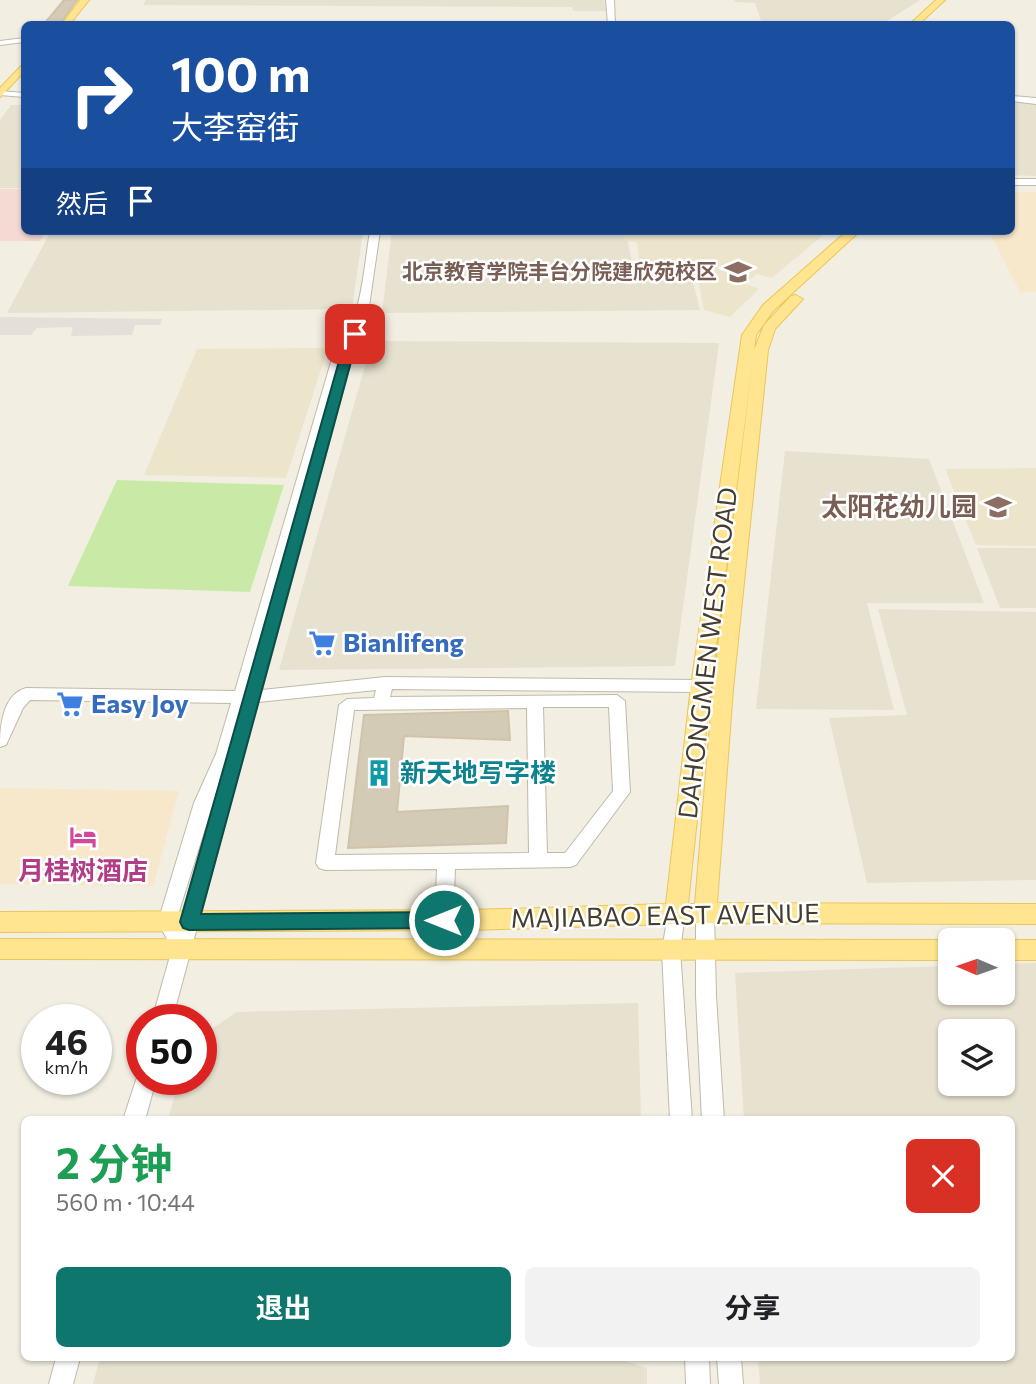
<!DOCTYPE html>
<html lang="zh">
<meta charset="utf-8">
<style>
body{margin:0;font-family:Commissioner,"Noto Sans SC",sans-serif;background:#f2f2f2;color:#202124;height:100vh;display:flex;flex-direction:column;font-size:26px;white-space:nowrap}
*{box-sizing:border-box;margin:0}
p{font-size:23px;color:#757577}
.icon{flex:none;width:38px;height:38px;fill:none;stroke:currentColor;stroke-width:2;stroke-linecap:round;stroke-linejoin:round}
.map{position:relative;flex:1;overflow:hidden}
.panel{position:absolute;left:21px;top:1116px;width:994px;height:245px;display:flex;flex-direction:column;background:#fff;border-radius:10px;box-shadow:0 2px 5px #0004}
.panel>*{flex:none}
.banner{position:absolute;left:21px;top:21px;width:994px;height:214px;border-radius:10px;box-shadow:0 2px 5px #0004;background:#1a4fa0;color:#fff;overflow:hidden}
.needle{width:46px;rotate:272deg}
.tools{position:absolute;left:938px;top:928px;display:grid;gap:14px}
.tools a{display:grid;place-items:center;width:77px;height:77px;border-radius:10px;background:#fff;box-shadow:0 2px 5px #0004;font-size:35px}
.speed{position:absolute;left:21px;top:1004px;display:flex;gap:14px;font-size:35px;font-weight:700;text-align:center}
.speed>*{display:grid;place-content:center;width:91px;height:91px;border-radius:50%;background:#fff;box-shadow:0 2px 5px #0004;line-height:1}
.speed small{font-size:18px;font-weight:400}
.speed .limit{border:10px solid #d22;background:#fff;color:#111}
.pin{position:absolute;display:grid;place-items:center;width:60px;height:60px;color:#fff;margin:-30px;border-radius:14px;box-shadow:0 4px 10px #0006}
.me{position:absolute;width:77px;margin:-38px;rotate:270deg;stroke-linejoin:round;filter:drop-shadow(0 0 5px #0008)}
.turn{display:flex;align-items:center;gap:24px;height:147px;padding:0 35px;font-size:32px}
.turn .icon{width:91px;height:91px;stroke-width:2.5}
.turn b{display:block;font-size:49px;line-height:60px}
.then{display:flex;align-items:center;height:66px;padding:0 35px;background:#0003;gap:14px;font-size:26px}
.round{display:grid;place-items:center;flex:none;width:74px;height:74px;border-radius:10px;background:#f2f2f2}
.headline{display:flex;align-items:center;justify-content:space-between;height:119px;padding:0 35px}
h1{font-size:42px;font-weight:700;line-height:52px;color:#1e9e55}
.primary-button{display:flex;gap:14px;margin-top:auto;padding:14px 35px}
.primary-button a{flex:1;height:80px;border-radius:10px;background:#0f766e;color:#fff;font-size:28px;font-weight:700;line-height:80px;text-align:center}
.primary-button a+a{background:#f2f2f2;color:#202124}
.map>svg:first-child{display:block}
.residential{fill:#e7e1d0;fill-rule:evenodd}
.commercial{fill:#f7e7cb}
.industrial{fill:#e4dfd8}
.education{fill:#ede5cb}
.medical{fill:#f5dad4}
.green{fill:#c9eaa7}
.building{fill:#d4cbb7;stroke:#d0c3aa;stroke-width:2}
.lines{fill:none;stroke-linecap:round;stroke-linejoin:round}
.minor-casing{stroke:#c1baa7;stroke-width:2}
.major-casing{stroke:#ebc658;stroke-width:2}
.minor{fill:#fff;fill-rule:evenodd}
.major{fill:#ffe58f;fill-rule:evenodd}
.route{fill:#0f766e;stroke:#0a4d48;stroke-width:2}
.labels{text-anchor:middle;stroke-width:5;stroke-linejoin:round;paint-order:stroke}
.far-education-label{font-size:21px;font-weight:bold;fill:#785e54;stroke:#fff;text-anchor:end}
.education-label{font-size:26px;font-weight:bold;fill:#785e54;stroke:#fff;text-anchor:end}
.shop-label{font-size:26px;font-weight:bold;fill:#366cbe;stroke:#fff;text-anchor:start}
.street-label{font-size:26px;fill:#443e32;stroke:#fff}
.culture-label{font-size:26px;font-weight:bold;fill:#0d838f;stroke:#fff;text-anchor:start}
.hotel-label{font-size:26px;font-weight:bold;fill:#b23c85;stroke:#fff}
</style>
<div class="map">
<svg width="1036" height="1384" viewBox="0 0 1036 1384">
<rect width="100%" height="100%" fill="#f2eee2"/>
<path class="residential" d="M 146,0 L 604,0 L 606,11 L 573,11 L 572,7 L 143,5 Z
M 734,0 L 920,0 L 882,24 L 762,24 L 755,3 L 735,2 Z
M 1012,99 L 1036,101 L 1036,176 L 1012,175 Z
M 11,105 L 24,105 L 24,188 L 0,188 L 0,120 Z
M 51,231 L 363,231 L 352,309 L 7,313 Z
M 392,231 L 626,231 L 635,279 L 692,278 L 700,310 L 382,313 Z
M 372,341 L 719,343 L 675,666 L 279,670 Z
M 785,451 L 929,459 L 984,603 L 867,603 L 894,710 L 756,709 Z
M 977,548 L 1036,548 L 1036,608 L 1000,608 Z
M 878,609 L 1036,612 L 1036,880 L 867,883 L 829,718 L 907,715 Z
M 1036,963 L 1036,1384 L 760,1384 L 758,1358 L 1012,1358 L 1012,1120 L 744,1120 L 735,973 L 950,966 L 950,992 L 1003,992 L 1003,964 ZM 950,1031 L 1003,1031 L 1003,1083 L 950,1083 Z
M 638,1003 L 641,1120 L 168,1120 L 179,1080 L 201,1080 L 201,1036 L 237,1012 Z
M 100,1358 L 616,1358 L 647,1368 L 647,1384 L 93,1384 Z"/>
<path class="commercial" d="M 1012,192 L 1036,192 L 1036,292 L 1020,292 L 989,231 L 1012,231 Z
M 0,788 L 179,791 L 153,886 L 0,884 Z"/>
<path class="industrial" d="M 0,317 L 162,319 L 160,325 L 135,325 L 132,335 L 71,336 L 73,327 L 37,328 L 31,335 L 0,335 Z"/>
<path class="education" d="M 625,231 L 828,231 L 772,278 L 756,274 L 746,284 L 759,289 L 730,317 L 704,310 L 696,269 L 640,269 L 637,242 L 624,241 Z
M 328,348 L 286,478 L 144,475 L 197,349 Z
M 1036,468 L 1036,546 L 976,545 L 945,469 Z"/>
<path class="medical" d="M 0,189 L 24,189 L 24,231 L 46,231 L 40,241 L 0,241 Z"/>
<path class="green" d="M 117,480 L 284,485 L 250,592 L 68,586 Z"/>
<path class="building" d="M 64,0 L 77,0 L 60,24 L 44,24 Z
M 508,711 L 510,740 L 404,736 L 397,812 L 508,806 L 506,843 L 348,848 L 364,715 Z"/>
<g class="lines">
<defs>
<path id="minor" d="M 606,0 L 614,0 L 615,24 L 608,24 Z
M 24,38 L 24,42 L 0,45 L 0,41 Z
M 0,91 L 24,93 L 24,97 L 0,95 Z
M 1012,96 L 1036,98 L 1036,104 L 1012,101 Z
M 1012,179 L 1036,179 L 1036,185 L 1012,185 Z
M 370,231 L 380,231 L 367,320 L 355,347 L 262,690 L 385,677 L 701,680 L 709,686 L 701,692 L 392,689 L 390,697 L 617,695 L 625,701 L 630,792 L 576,865 L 570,867 L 455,869 L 453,920 L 451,926 L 444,928 L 437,926 L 435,920 L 437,869 L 325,870 L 319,868 L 316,863 L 339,705 L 347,699 L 374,698 L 376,690 L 258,702 L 172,1020 L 152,1020 L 172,949 L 158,922 L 194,803 L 216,754 L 231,703 L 30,700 L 23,708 L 6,745 L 0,747 C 0,727 2,695 26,688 L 235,691 L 331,362 C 362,321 362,280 370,231 ZM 543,707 L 609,707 L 613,791 L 565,853 L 547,853 ZM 527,708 L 529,853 L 335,855 L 354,710 ZM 218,787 L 179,926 L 176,921 Z
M 705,905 L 712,907 L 714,913 L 716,996 L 724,1120 L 702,1120 L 696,996 L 696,913 L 698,907 Z
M 676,906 L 683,908 L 685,914 L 680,950 L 692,1120 L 670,1120 L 662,950 L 669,908 Z
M 142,1072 L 142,1080 L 156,1080 L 145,1120 L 123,1120 L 136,1080 Z
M 56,1358 L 80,1358 L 73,1384 L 49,1384 Z
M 685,1358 L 709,1358 L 710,1384 L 686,1384 Z
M 717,1358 L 741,1358 L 743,1384 L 719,1384 Z"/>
<path id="major" d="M 80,0 L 89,0 L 70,24 L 62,24 Z
M 936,0 L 945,0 L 919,24 L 910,24 Z
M 24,63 L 24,72 L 0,97 L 0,88 Z
M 847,231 L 860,231 L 773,311 L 756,335 L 711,686 L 688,904 L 695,904 L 713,689 L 754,350 L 764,325 L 791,296 L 796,295 L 803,299 L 775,329 L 768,350 L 733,689 L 717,903 L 1036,904 L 1036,924 L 705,923 L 472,930 L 0,932 L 0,912 L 472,910 L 666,904 L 691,686 L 742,335 L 763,305 Z
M 0,939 L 950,940 L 950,960 L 0,959 Z
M 1003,940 L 1036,940 L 1036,960 L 1003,960 Z"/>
</defs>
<use href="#minor" class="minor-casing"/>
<use href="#major" class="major-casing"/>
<use href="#minor" class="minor"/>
<use href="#major" class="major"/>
</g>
<path class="route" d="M 351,331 L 361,334 L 355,347 L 201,914 L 444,912 L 451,914 L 454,920 L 451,926 L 444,928 L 189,930 L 183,928 L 180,922 L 343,347 Z"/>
<defs>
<symbol id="university-bare" viewBox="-9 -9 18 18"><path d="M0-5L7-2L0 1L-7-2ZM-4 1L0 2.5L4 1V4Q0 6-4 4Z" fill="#8d6e63" stroke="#fff" stroke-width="2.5" paint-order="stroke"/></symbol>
<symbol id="school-bare" viewBox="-9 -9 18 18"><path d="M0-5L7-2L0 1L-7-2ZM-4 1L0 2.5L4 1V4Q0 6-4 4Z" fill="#8d6e63" stroke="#fff" stroke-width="2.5" paint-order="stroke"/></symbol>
<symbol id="supermarket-bare" viewBox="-9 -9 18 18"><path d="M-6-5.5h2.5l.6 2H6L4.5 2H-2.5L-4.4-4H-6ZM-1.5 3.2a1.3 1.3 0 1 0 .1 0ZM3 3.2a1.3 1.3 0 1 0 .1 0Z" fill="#3f7fe0" stroke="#fff" stroke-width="2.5" paint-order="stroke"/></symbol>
<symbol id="building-bare" viewBox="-9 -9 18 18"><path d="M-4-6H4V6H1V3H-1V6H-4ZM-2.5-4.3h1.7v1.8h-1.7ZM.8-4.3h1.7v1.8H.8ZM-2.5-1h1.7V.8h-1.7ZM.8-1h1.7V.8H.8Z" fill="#0f9aa8" stroke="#fff" stroke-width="2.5" paint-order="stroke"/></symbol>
<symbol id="hotel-bare" viewBox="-9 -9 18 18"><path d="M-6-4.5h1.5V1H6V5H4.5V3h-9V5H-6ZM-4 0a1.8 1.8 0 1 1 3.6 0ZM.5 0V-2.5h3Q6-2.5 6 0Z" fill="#d1479c" stroke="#fff" stroke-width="2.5" paint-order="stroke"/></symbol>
</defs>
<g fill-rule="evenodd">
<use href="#university-bare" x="719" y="253" width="38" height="38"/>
<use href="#school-bare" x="979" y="488" width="38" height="38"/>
<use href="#supermarket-bare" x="303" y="624" width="38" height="38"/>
<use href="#supermarket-bare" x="51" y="685" width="38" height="38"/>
<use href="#building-bare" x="360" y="754" width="38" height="38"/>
<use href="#hotel-bare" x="64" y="818" width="38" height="38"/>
</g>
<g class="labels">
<g class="far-education-label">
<text x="717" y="279">北京教育学院丰台分院建欣苑校区</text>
</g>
<g class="education-label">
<text x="977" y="516">太阳花幼儿园</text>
</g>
<g class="shop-label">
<text x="343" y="652">Bianlifeng</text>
<text x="91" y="713">Easy Joy</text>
</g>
<g class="street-label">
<text transform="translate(708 653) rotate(-83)" y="9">DAHONGMEN WEST ROAD</text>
<text transform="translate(665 916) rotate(-1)" y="9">MAJIABAO EAST AVENUE</text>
</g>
<g class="culture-label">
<text x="400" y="782">新天地写字楼</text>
</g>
<g class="hotel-label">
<text x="83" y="880">月桂树酒店</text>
</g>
</g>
</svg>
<div class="tools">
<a><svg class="needle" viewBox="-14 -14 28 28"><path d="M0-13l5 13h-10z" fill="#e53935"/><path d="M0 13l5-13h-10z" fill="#757577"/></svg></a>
<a><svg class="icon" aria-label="layers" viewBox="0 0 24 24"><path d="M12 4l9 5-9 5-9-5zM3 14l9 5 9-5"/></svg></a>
</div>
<div class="speed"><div>46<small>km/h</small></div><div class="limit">50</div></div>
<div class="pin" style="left:355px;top:334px;background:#d93025"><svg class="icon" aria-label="arrive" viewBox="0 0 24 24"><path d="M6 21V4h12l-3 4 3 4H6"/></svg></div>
<svg class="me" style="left:444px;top:920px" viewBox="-20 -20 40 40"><circle r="17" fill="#0f766e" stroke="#fff" stroke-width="3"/><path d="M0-11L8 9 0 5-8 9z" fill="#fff"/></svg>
<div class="banner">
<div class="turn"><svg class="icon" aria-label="right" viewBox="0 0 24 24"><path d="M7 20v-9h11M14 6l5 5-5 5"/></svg><div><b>100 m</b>大李窑街</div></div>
<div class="then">然后<svg class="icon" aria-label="arrive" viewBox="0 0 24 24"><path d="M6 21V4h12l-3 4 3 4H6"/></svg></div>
</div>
<section class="panel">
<div class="headline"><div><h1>2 分钟</h1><p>560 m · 10:44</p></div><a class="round" style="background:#d93025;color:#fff"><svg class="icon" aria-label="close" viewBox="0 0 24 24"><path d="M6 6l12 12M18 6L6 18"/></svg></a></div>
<div class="primary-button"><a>退出</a><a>分享</a></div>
</section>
</div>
